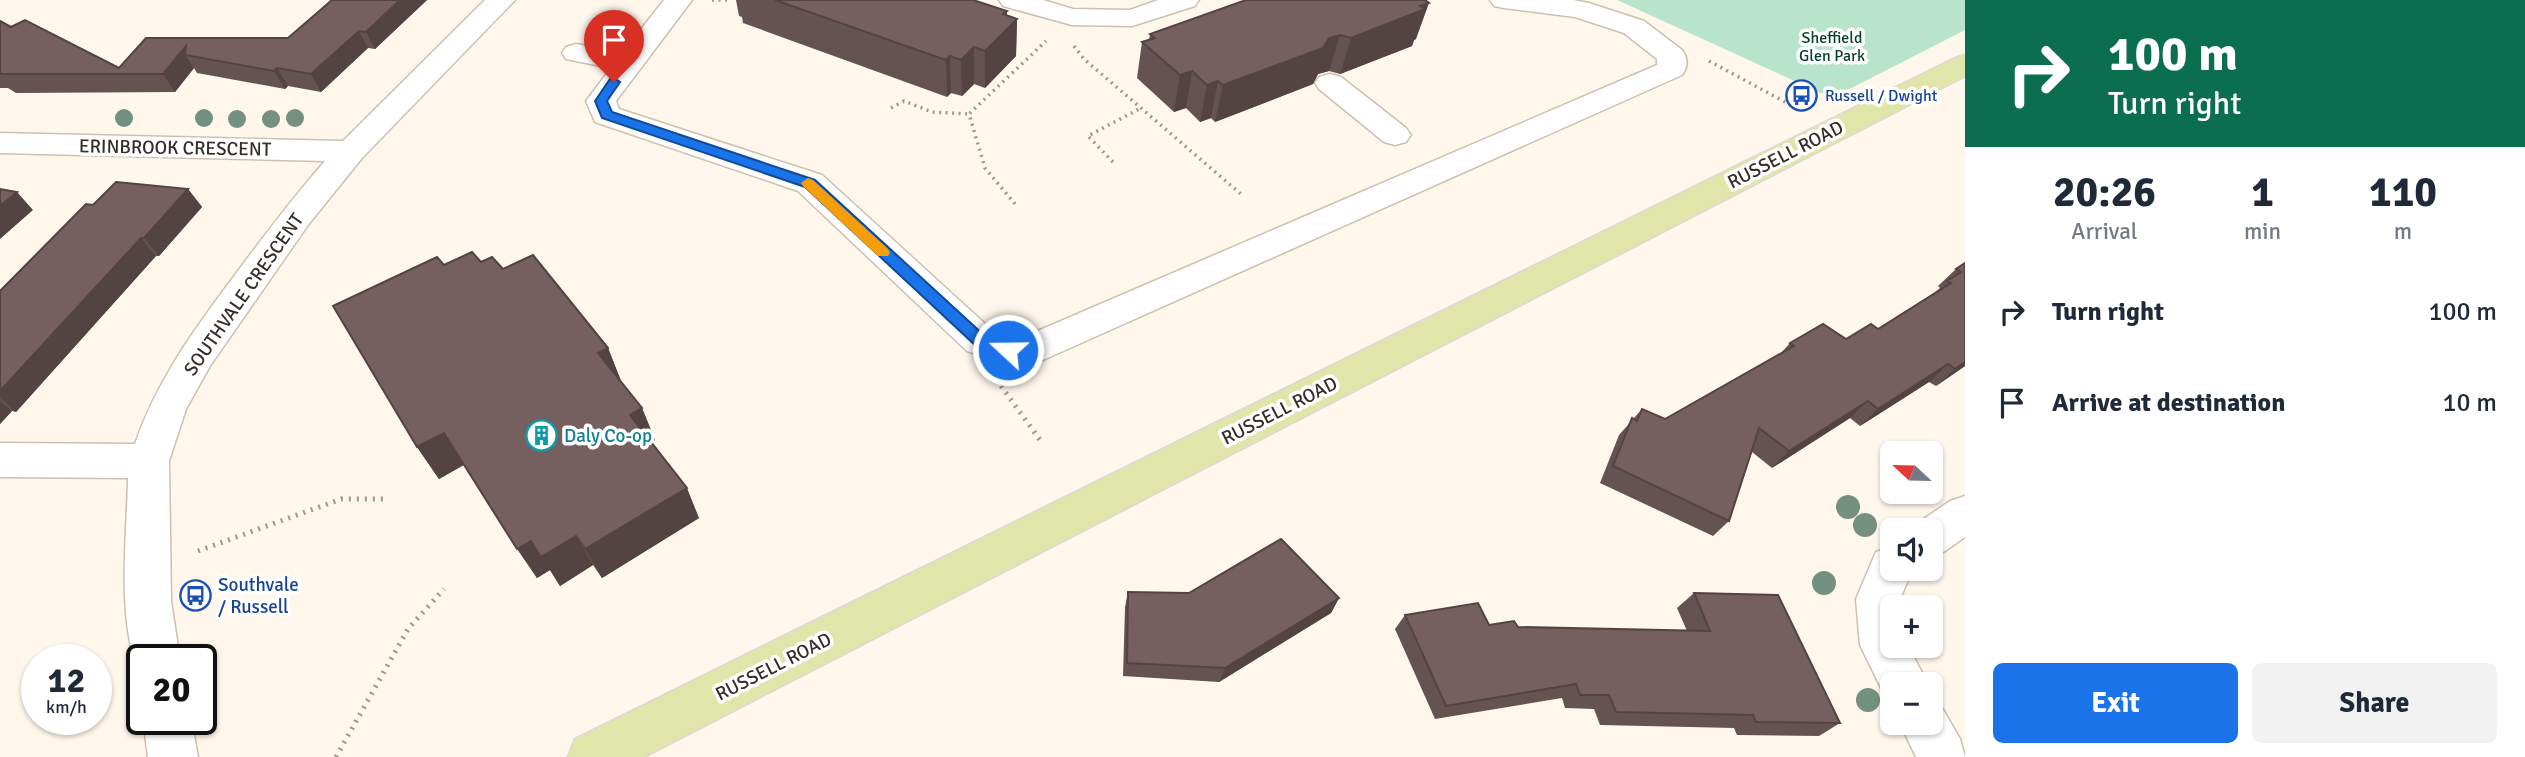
<!DOCTYPE html>
<meta charset="utf-8">
<style>
body{margin:0;font-family:Signika,sans-serif;background:#f2f2f3;color:#1f2937;height:100vh;display:flex;flex-direction:column;font-size:26px;white-space:nowrap}
*{box-sizing:border-box;margin:0}
p{font-size:23px;color:#747a83}
.icon{flex:none;width:38px;height:38px;fill:none;stroke:currentColor;stroke-width:2;stroke-linecap:round;stroke-linejoin:round}
.map{position:relative;flex:1;overflow:hidden}
.side{display:flex;flex-direction:column;background:#fff;width:560px}
.side>*{flex:none}
.guide{background:#0b6e4f;color:#fff;overflow:hidden}
.needle{width:46px;rotate:292deg}
.buttons{position:absolute;left:1880px;top:441px;display:grid;gap:14px}
.buttons a{display:grid;place-items:center;width:63px;height:63px;border-radius:10px;background:#fff;box-shadow:0 2px 5px #0004;font-size:35px}
.speed{position:absolute;left:21px;top:644px;display:flex;gap:14px;font-size:35px;font-weight:700;text-align:center}
.speed>*{display:grid;place-content:center;width:91px;height:91px;border-radius:50%;background:#fff;box-shadow:0 2px 5px #0004;line-height:1}
.speed small{font-size:18px;font-weight:400}
.speed .limit{border:4px solid #111;border-radius:10px;background:#fff;color:#111}
.pin{position:absolute;display:grid;place-items:center;width:60px;height:60px;color:#fff;margin:-72px -30px;border-radius:50% 50% 50% 0;rotate:-45deg;box-shadow:0 0 7px #0007}
.pin .icon{rotate:45deg}
.me{position:absolute;width:77px;margin:-38px;rotate:291deg;stroke-linejoin:round;filter:drop-shadow(0 0 5px #0008)}
.turn{display:flex;align-items:center;gap:24px;height:147px;padding:0 28px;font-size:32px}
.turn .icon{width:91px;height:91px;stroke-width:2.5}
.turn b{display:block;font-size:49px;line-height:60px}
.eta{display:flex;justify-content:space-evenly;align-items:center;height:119px;text-align:center}
.eta b{font-size:42px;font-weight:700;line-height:49px}
.button{display:flex;gap:14px;margin-top:auto;padding:14px 28px}
.button a{flex:1;height:80px;border-radius:10px;background:#1a73e8;color:#fff;font-size:28px;font-weight:700;line-height:80px;text-align:center}
.button a+a{background:#f2f2f3;color:#1f2937}
ul{padding:0;list-style:none}
li{display:flex;align-items:center;gap:21px;height:91px;padding:0 28px}
li div{flex:1}
li b{display:block;font-size:26px}
li em{font-style:normal}
main{display:flex;flex:1;min-height:0}
.map>svg:first-child{display:block}
.green{fill:#b7e4ca}
.lines{fill:none;stroke-linecap:round;stroke-linejoin:round}
.minor-casing{stroke:#cdc0ae;stroke-width:3}
.major-casing{stroke:#dad9d8;stroke-width:3}
.path-far1{stroke:#9e988e;stroke-width:3.5;stroke-dasharray:2 4.5;stroke-linecap:butt}
.path{stroke:#9e988e;stroke-width:5;stroke-dasharray:2 6;stroke-linecap:butt}
.minor{fill:#fff;fill-rule:evenodd}
.major{fill:#e0e6aa;fill-rule:evenodd}
.tree{fill:#74917f}
.wall{fill:#655352}
.shaded-wall{fill:#534342}
.building{fill:#76605f;stroke:#534342;stroke-width:2}
.route{fill:#1a73e8;stroke:#114b97;stroke-width:2}
.slow{fill:#f59e0b}
.labels{text-anchor:middle;stroke-width:7;stroke-linejoin:round;paint-order:stroke}
.far-park-label{font-size:16px;fill:#033e26;stroke:#fff}
.far-transit-label{font-size:16px;fill:#164399;stroke:#fff;text-anchor:start}
.street-label{font-size:19px;fill:#332e27;stroke:#fff}
.culture-label{font-size:19px;fill:#0d838f;stroke:#fff;text-anchor:start}
.transit-label{font-size:19px;fill:#164399;stroke:#fff;text-anchor:start}
</style>
<main>
<div class="map">
<svg width="1965" height="757" viewBox="0 0 1965 757">
<rect width="100%" height="100%" fill="#fff7ec"/>
<path class="green" d="M 1617,0 L 1965,0 L 1965,30 L 1832,98 Z"/>
<g class="lines">
<defs>
<path id="minor" d="M 485,0 L 515,0 L 362,158 L 308,225 L 210,366 L 186,409 L 169,461 L 171,601 L 180,660 L 142,660 L 140,676 C 116,619 127,539 128,478 L 0,477 L 0,443 L 135,444 C 156,383 191,334 229,283 C 260,241 291,200 325,161 L 0,153 L 0,133 L 343,141 Z
M 664,0 L 692,0 L 616,101 L 619,109 L 822,175 L 993,331 L 1008,336 L 1026,336 L 1657,65 L 1657,59 L 1624,33 L 1575,17 L 1504,8 L 1494,6 L 1490,0 L 1573,0 L 1589,3 L 1644,21 L 1682,50 C 1688,58 1688,67 1682,75 L 1043,360 L 1030,364 L 1008,364 L 967,351 L 798,191 L 595,122 L 586,101 L 611,68 L 566,59 L 562,53 L 566,47 L 576,44 L 623,52 Z
M 999,0 L 1043,0 L 1073,9 L 1130,10 L 1158,0 L 1199,0 L 1195,6 L 1132,26 L 1072,25 L 1003,6 Z
M 1330,74 L 1341,77 L 1406,128 L 1411,135 L 1406,142 L 1395,145 L 1384,142 L 1319,89 L 1315,83 L 1319,77 Z
M 1965,496 L 1965,537 L 1945,551 L 1930,557 L 1930,530 L 1912,530 L 1915,525 L 1950,501 Z
M 1892,547 L 1892,569 L 1913,569 L 1900,599 L 1901,607 L 1892,607 L 1892,646 L 1908,646 L 1928,684 L 1892,684 L 1892,702 L 1887,700 L 1860,645 L 1856,599 L 1876,552 Z
M 1930,702 L 1941,706 L 1960,739 L 1965,757 L 1916,757 L 1900,723 L 1930,723 Z
M 143,719 L 191,719 L 198,757 L 148,757 Z"/>
<path id="major" d="M 1965,55 L 1965,76 L 644,757 L 568,757 L 575,739 L 1955,58 Z"/>
</defs>
<use href="#minor" class="minor-casing"/>
<use href="#major" class="major-casing"/>
<path class="path-far1" d="M 712,0 L 729,0
M 1074,46 L 1084,59 L 1242,195
M 1709,61 L 1800,110
M 891,108 L 904,101 L 932,112 L 969,114
M 1113,162 L 1088,136 L 1141,108
M 1015,204 L 985,168 L 969,114 L 1046,41"/>
<path class="path" d="M 1001,386 L 1043,444
M 198,551 L 341,499 L 384,499
M 336,757 L 408,629 L 444,589"/>
<use href="#minor" class="minor"/>
<use href="#major" class="major"/>
</g>
<g class="tree">
<circle cx="124" cy="118" r="9"/>
<circle cx="204" cy="118" r="9"/>
<circle cx="295" cy="118" r="9"/>
<circle cx="237" cy="119" r="9"/>
<circle cx="271" cy="119" r="9"/>
<circle cx="1848" cy="507" r="12"/>
<circle cx="1865" cy="525" r="12"/>
<circle cx="1824" cy="583" r="12"/>
<circle cx="1868" cy="700" r="12"/>
</g>
<path class="wall" d="M 427,0 L 375,49 L 368,48 L 321,92 L 288,86 L 285,89 L 197,73 L 194,68 L 175,92 L 16,93 L 8,88 L 0,88 L 0,21 L 11,27 L 119,68 L 146,38 L 288,38 Z
M 736,0 L 973,0 L 1007,11 L 1007,16 L 1017,19 L 1016,56 L 985,88 L 974,84 L 962,96 L 951,93 L 947,97 L 743,23 L 742,17 L 739,16 Z
M 1246,0 L 1416,39 L 1414,40 L 1412,46 L 1340,74 L 1329,71 L 1318,74 L 1313,84 L 1215,122 L 1211,118 L 1200,122 L 1186,108 L 1174,112 L 1137,78 L 1142,42 L 1149,40 L 1150,34 Z
M 188,189 L 202,207 L 159,256 L 156,256 L 16,412 L 12,411 L 0,424 L 0,291 Z
M 481,262 L 608,348 L 621,381 L 620,381 L 642,408 L 655,440 L 651,442 L 699,518 L 602,578 L 593,565 L 560,586 L 550,570 L 537,578 L 464,465 L 439,479 L 417,447 L 444,265 Z
M 1965,263 L 1965,366 L 1936,386 L 1929,382 L 1860,426 L 1850,418 L 1772,468 L 1752,452 L 1729,521 L 1713,536 L 1600,483 L 1619,435 L 1642,409 L 1665,419 L 1781,353 L 1790,343 L 1846,339 L 1878,329 L 1932,295 L 1940,288 L 1938,286 L 1956,269 Z
M 1128,592 L 1339,598 L 1331,613 L 1219,682 L 1123,676 L 1125,607 Z
M 1694,593 L 1840,723 L 1819,736 L 1737,735 L 1734,728 L 1600,725 L 1594,709 L 1565,708 L 1562,698 L 1435,719 L 1395,629 L 1405,615 L 1489,625 L 1518,627 L 1687,631 L 1677,608 Z"/>
<path class="shaded-wall" d="M 400,0 L 427,0 L 375,49 L 366,32 Z
M 1429,3 L 1416,39 L 1414,40 L 1412,46 L 1340,74 L 1351,38 Z
M 1007,11 L 1006,30 L 1017,19 L 1016,56 L 985,88 L 985,51 L 1003,14 Z
M 359,31 L 368,48 L 321,92 L 311,74 Z
M 1340,35 L 1329,71 L 1318,74 L 1313,84 L 1215,122 L 1223,85 L 1329,38 Z
M 186,46 L 185,55 L 194,68 L 175,92 L 163,74 Z
M 974,47 L 974,84 L 962,96 L 961,60 Z
M 950,56 L 951,93 L 947,97 L 946,60 Z
M 277,68 L 288,86 L 285,89 L 274,71 Z
M 1192,71 L 1186,108 L 1174,112 L 1180,75 Z
M 1218,81 L 1211,118 L 1200,122 L 1207,85 Z
M 188,189 L 202,207 L 159,256 L 144,238 Z
M 17,192 L 33,210 L 0,239 L 0,206 Z
M 141,238 L 156,256 L 16,412 L 0,398 L 0,391 Z
M 608,348 L 621,381 L 612,386 L 598,353 Z
M 1965,362 L 1965,366 L 1936,386 L 1955,369 Z
M 1948,364 L 1929,382 L 1860,426 L 1878,409 Z
M 0,401 L 12,411 L 0,424 Z
M 1868,401 L 1850,418 L 1772,468 L 1789,451 Z
M 642,408 L 655,440 L 643,447 L 630,415 Z
M 444,433 L 465,464 L 439,479 L 417,447 Z
M 687,488 L 699,518 L 602,578 L 585,549 Z
M 576,536 L 593,565 L 560,586 L 550,570 L 537,578 L 517,549 L 531,541 Z
M 1339,598 L 1331,613 L 1219,682 L 1225,668 Z"/>
<path class="building" d="M 332,0 L 400,0 L 366,32 L 359,31 L 311,74 L 277,68 L 274,71 L 185,55 L 186,46 L 163,74 L 0,74 L 0,21 L 11,27 L 25,20 L 119,68 L 146,38 L 288,38 Z
M 775,0 L 973,0 L 1007,11 L 1003,14 L 1017,19 L 985,51 L 974,47 L 961,60 L 950,56 L 946,60 Z
M 1246,0 L 1425,0 L 1429,3 L 1420,6 L 1425,9 L 1351,38 L 1340,35 L 1329,38 L 1323,48 L 1223,85 L 1218,81 L 1207,85 L 1192,71 L 1180,75 L 1142,42 L 1155,38 L 1150,34 Z
M 116,182 L 188,189 L 144,238 L 141,238 L 0,391 L 0,291 L 86,204 L 93,205 Z
M 0,189 L 17,192 L 0,206 Z
M 472,252 L 481,262 L 492,257 L 503,269 L 533,255 L 608,348 L 598,353 L 642,408 L 630,415 L 687,488 L 585,549 L 576,536 L 541,557 L 531,541 L 517,549 L 444,433 L 417,447 L 333,306 L 437,257 L 444,265 Z
M 1965,263 L 1965,362 L 1955,369 L 1948,364 L 1878,409 L 1868,401 L 1789,451 L 1759,428 L 1729,521 L 1613,466 L 1632,418 L 1637,421 L 1642,409 L 1665,419 L 1794,346 L 1790,343 L 1823,324 L 1846,339 L 1871,324 L 1878,329 L 1951,283 L 1947,281 L 1961,272 L 1956,269 Z
M 1281,539 L 1339,598 L 1225,668 L 1127,663 L 1128,592 L 1189,593 Z
M 1694,593 L 1778,595 L 1840,723 L 1756,722 L 1753,715 L 1616,712 L 1609,695 L 1580,695 L 1576,684 L 1446,706 L 1405,615 L 1478,603 L 1489,625 L 1514,621 L 1518,627 L 1710,631 Z"/>
<path class="route" d="M 614,78 L 620,82 L 607,101 L 612,112 L 815,180 L 986,337 L 1014,345 L 1016,350 L 1014,354 L 1008,356 L 975,345 L 805,187 L 602,118 L 595,101 L 610,79 Z"/>
<path class="slow" d="M 808,178 L 813,180 L 888,249 L 890,253 L 888,256 L 878,256 L 803,186 L 801,183 Z"/>
<defs>
<symbol id="bus-ring" viewBox="-11 -11 22 22"><circle r="9.5" fill="#fff" stroke="#1a4fb4" stroke-width="1.5"/><path d="M-5-6H5V4H4V6H2V4H-2V6H-4V4H-5ZM-3.5-4V0h7V-4ZM-3.5 1.2v1.5H-2V1.2ZM2 1.2v1.5H3.5V1.2Z" fill="#1a4fb4"/></symbol>
<symbol id="building-ring" viewBox="-11 -11 22 22"><circle r="9.5" fill="#fff" stroke="#0f9aa8" stroke-width="1.5"/><path d="M-4-6H4V6H1V3H-1V6H-4ZM-2.5-4.3h1.7v1.8h-1.7ZM.8-4.3h1.7v1.8H.8ZM-2.5-1h1.7V.8h-1.7ZM.8-1h1.7V.8H.8Z" fill="#0f9aa8"/></symbol>
</defs>
<g fill-rule="evenodd">
<use href="#bus-ring" x="1784" y="78" width="35" height="35"/>
<use href="#building-ring" x="524" y="418" width="35" height="35"/>
<use href="#bus-ring" x="178" y="578" width="35" height="35"/>
</g>
<g class="labels">
<g class="far-park-label">
<text x="1832" y="43">Sheffield<tspan x="1832" dy="18">Glen Park</tspan></text>
</g>
<g class="far-transit-label">
<text x="1825" y="101">Russell / Dwight</text>
</g>
<g class="street-label">
<text transform="translate(175 147) rotate(1)" y="7">ERINBROOK CRESCENT</text>
<text transform="translate(1785 154) rotate(-27)" y="7">RUSSELL ROAD</text>
<text transform="translate(243 294) rotate(-55)" y="7">SOUTHVALE CRESCENT</text>
<text transform="translate(1279 410) rotate(-27)" y="7">RUSSELL ROAD</text>
<text transform="translate(773 666) rotate(-27)" y="7">RUSSELL ROAD</text>
</g>
<g class="culture-label">
<text x="564" y="442">Daly Co-op</text>
</g>
<g class="transit-label">
<text x="218" y="591">Southvale<tspan x="218" dy="22">/ Russell</tspan></text>
</g>
</g>
</svg>
<div class="buttons">
<a><svg class="needle" viewBox="-14 -14 28 28"><path d="M0-13l5 13h-10z" fill="#e53935"/><path d="M0 13l5-13h-10z" fill="#747a83"/></svg></a>
<a><svg class="icon" aria-label="sound" viewBox="0 0 24 24"><path d="M4 9h4l5-4v14l-5-4H4zM17 9q2 3 0 6"/></svg></a>
<a>+</a>
<a>−</a>
</div>
<div class="speed"><div>12<small>km/h</small></div><div class="limit">20</div></div>
<div class="pin" style="left:614px;top:82px;background:#d93025"><svg class="icon" aria-label="arrive" viewBox="0 0 24 24"><path d="M6 21V4h12l-3 4 3 4H6"/></svg></div>
<svg class="me" style="left:1008px;top:350px" viewBox="-20 -20 40 40"><circle r="17" fill="#1a73e8" stroke="#fff" stroke-width="3"/><path d="M0-11L8 9 0 5-8 9z" fill="#fff"/></svg>
</div>
<section class="side">
<div class="guide">
<div class="turn"><svg class="icon" aria-label="right" viewBox="0 0 24 24"><path d="M7 20v-9h11M14 6l5 5-5 5"/></svg><div><b>100 m</b>Turn right</div></div>
</div>
<div class="eta">
<div><b>20:26</b><p>Arrival</p></div>
<div><b>1</b><p>min</p></div>
<div><b>110</b><p>m</p></div>
</div>
<ul>
<li><svg class="icon" aria-label="right" viewBox="0 0 24 24"><path d="M7 20v-9h11M14 6l5 5-5 5"/></svg><div><b>Turn right</b></div><em>100 m</em></li>
<li><svg class="icon" aria-label="arrive" viewBox="0 0 24 24"><path d="M6 21V4h12l-3 4 3 4H6"/></svg><div><b>Arrive at destination</b></div><em>10 m</em></li>
</ul>
<div class="button"><a>Exit</a><a>Share</a></div>
</section>
</main>
